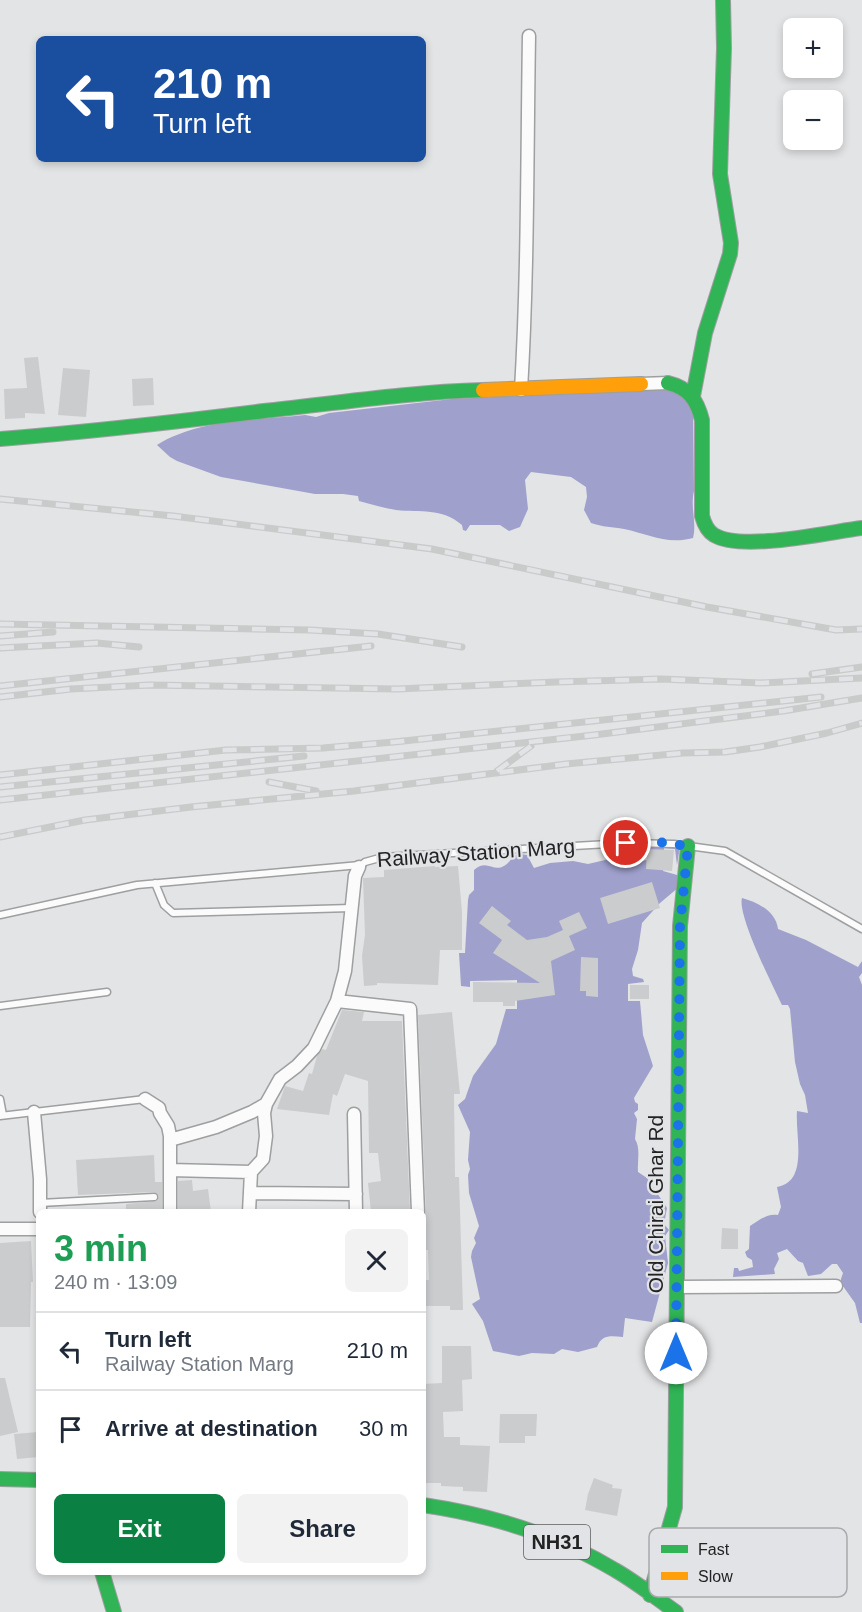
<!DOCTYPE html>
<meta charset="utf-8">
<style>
body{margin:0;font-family:Arial,sans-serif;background:#f2f2f3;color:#1f2937;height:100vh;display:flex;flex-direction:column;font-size:22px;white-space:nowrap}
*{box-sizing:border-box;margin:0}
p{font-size:20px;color:#747a83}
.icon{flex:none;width:33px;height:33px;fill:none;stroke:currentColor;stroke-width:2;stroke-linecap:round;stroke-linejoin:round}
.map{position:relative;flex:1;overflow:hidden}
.sheet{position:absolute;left:36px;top:1209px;width:390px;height:366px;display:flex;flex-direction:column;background:#fff;border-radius:9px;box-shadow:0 3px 9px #0003}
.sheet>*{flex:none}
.banner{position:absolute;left:36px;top:36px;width:390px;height:126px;border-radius:9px;box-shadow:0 3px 9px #0003;background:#1a4fa0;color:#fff;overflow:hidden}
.fabs{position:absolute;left:783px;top:18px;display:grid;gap:12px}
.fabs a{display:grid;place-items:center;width:60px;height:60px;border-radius:9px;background:#fff;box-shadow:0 3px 9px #0003;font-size:30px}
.pin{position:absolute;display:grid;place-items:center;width:51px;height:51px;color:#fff;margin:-26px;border:3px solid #fff;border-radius:50%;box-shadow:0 2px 6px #0007}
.me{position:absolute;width:66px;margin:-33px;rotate:0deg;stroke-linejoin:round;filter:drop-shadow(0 0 4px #0008)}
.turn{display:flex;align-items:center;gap:21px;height:126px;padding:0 18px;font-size:27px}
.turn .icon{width:78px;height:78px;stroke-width:2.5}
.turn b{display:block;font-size:42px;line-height:51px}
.round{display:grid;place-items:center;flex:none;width:63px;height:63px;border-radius:9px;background:#f2f2f3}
.summary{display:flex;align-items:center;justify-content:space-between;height:102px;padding:0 18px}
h1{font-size:36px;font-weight:600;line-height:45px;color:#1e9e55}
.action{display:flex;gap:12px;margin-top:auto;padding:12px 18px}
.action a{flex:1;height:69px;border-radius:9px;background:#0b8043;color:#fff;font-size:24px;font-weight:600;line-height:69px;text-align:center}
.action a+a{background:#f2f2f3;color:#1f2937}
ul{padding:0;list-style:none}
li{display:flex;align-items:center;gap:18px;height:78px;padding:0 18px;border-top:2px solid #e0e1e3}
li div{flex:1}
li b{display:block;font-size:22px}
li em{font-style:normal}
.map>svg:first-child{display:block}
.water{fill:#9fa0cc}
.building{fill:#cbcccd}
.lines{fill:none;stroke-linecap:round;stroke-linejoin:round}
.lane-casing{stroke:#9e9fa0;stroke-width:9}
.street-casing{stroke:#9e9fa0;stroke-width:15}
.fast-casing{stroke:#9e9fa0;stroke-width:16}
.slow-casing{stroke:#9e9fa0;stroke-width:16}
.lane{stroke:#fbfbfb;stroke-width:6}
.street{stroke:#fbfbfb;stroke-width:12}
.fast{stroke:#30b455;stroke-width:14}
.slow{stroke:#ff9f0a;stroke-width:14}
.rail-casing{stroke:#c9caca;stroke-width:7}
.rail{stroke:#e2e3e6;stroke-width:4.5;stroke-dasharray:14;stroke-linecap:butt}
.route{stroke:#1a73e8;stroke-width:10;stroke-dasharray:0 18}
.labels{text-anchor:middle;stroke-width:4.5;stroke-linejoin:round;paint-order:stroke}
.shield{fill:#e2e3e6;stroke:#5c5d5e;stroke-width:1.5}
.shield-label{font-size:20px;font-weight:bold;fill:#232324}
.street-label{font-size:21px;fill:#232324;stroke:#e2e3e6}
.key{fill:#e2e3e6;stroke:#a9a9ac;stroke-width:1.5}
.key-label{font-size:16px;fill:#232324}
</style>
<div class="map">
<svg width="862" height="1612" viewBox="0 0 862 1612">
<rect width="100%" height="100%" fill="#e3e4e5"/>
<path class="water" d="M 672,387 L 693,403 L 694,491 C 690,507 697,523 693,538 C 666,545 649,534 624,529 C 613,527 602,527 591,523 L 584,510 L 587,497 L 586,487 L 571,477 L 531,472 L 525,480 L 528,509 L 520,527 L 509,531 L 500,525 L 470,525 L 466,531 L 463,530 L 462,525 C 441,507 421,513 396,510 C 384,508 371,504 359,501 L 358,496 L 343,494 L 315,494 L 221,477 L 177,461 L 170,457 L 157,445 C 199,419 257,420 305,415 L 316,417 L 329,413 L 452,399 L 647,390 Z
M 649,845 L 680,846 L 677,865 L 675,849 L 664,848 L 663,871 L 677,875 L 679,887 L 660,903 L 642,923 L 638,950 L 632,969 L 633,976 L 643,979 L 644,982 L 628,984 L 628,1001 L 640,1001 L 643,1035 L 653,1066 L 634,1098 L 635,1102 L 638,1104 L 638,1110 L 634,1113 L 637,1119 L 635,1139 C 641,1149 637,1161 638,1172 L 647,1178 L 667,1208 L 664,1224 L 669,1230 L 665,1236 L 668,1263 L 652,1322 L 625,1318 L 623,1337 C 611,1336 602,1334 597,1347 L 578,1352 L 562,1349 L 554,1354 L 532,1353 L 519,1356 L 493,1351 L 483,1321 L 472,1304 L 480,1299 L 471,1257 L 472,1251 L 476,1243 L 474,1238 L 479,1226 L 469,1193 L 468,1175 L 470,1169 L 468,1160 L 470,1132 L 458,1105 L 465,1099 L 473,1076 L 496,1044 L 506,1009 L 517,1009 L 517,980 L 470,981 L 470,987 L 461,986 L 459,953 L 465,953 L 468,900 L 469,895 L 474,890 L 474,870 C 486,859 492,871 502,867 C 514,862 509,851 527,855 L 534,868 L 550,863 L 573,861 L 588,864 L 618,857 C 628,863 637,861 649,860 L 650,855 Z
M 742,898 C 757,902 776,911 778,929 L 806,940 L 858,967 L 862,961 L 862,973 L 859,977 L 862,985 L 862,1323 L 860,1323 L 855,1303 L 840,1282 L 843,1273 L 837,1264 L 832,1264 L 821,1274 L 808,1276 L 803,1263 L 798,1261 L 787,1249 L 777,1253 L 779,1259 L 774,1269 L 775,1274 L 733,1277 L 734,1268 L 738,1268 L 739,1271 L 753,1267 L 752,1260 L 747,1257 L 745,1252 L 749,1249 L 750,1226 C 760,1220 767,1213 778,1215 L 781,1207 L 777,1187 C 809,1182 795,1135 797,1111 L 808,1113 L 805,1095 L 800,1084 L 795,1062 L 790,1009 L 788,1005 L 782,1005 C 773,986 737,915 742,898 Z"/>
<path class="building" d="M 38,357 L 45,414 L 25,413 L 25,418 L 5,419 L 4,389 L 27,388 L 24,358 Z
M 63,368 L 90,370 L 86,417 L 58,415 Z
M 153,378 L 154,405 L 133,406 L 132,379 Z
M 647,849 L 674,850 L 672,871 L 646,869 Z
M 435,866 L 435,867 L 458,866 L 462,912 L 462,950 L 440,950 L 438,985 L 377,983 L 377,985 L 364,986 L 362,956 L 365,935 L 363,878 L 384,877 L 384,870 Z
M 652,882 L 660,908 L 608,924 L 600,898 Z
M 492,906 L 511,921 L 507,925 L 527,940 L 547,937 L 563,930 L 559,921 L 579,912 L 587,928 L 569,936 L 575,950 L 551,961 L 555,995 L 515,1001 L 515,1006 L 503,1006 L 503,1002 L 473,1002 L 473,982 L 540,983 L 493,953 L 502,940 L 479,923 Z
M 581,957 L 598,958 L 598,997 L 586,996 L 586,991 L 580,991 Z
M 630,985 L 649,985 L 649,999 L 630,999 Z
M 342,1010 L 364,1012 L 362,1021 L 402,1021 L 410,1212 L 371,1212 L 368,1183 L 381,1181 L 378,1153 L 369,1153 L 368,1081 L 345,1074 L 337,1096 L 333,1094 L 329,1115 L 277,1109 L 285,1086 L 303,1091 L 309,1073 L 312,1074 L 317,1056 L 322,1049 L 326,1050 Z
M 452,1012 L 460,1094 L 454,1094 L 455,1177 L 459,1177 L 463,1310 L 450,1310 L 450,1306 L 424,1306 L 424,1280 L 429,1280 L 428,1250 L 425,1250 L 424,1217 L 426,1212 L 418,1015 Z
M 154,1155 L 155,1182 L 162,1182 L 162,1212 L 126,1212 L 126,1204 L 157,1201 L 159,1196 L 154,1192 L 78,1195 L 76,1160 Z
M 192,1180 L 193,1191 L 208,1189 L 211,1212 L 178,1212 L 178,1181 Z
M 722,1228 L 738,1229 L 738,1249 L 721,1249 Z
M 31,1241 L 33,1282 L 31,1282 L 30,1327 L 0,1327 L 0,1243 Z
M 442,1346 L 471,1346 L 472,1379 L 462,1380 L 463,1411 L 443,1412 L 444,1437 L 460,1437 L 460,1445 L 490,1446 L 487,1492 L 463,1491 L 463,1487 L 441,1486 L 441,1483 L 423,1483 L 423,1384 L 442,1383 Z
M 0,1378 L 5,1378 L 18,1432 L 0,1436 Z
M 500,1414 L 537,1414 L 536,1436 L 525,1436 L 525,1443 L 499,1443 Z
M 39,1432 L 39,1457 L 17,1459 L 14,1434 Z
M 594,1478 L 613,1485 L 612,1488 L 622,1489 L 617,1516 L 585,1510 L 588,1494 Z"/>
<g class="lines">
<defs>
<path id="lane" d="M 359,867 L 365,862 L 383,857 L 626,843 L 674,844 L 725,851 L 862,929
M 155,883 L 164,905 L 173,913 L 351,908
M 0,915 L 137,885 L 360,865
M 0,1006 L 107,992
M 0,1099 L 3,1115
M 0,1116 L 145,1099
M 40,1203 L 154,1197"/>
<path id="street" d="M 641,384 L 668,383
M 521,390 C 528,272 527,154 529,36
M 337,1001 L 410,1009 L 418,1212
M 145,1099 L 159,1108 L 160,1113 L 168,1126 L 170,1136 L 170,1212
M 34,1112 L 40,1179 L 40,1212
M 354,1114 L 356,1212
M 170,1140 L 216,1127 L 252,1112 L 266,1104 L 280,1079 L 297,1066 L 314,1048 L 337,1001 L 345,971 L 355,876 L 359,867
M 170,1170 L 251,1172
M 250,1193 L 356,1194
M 249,1212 L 251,1172 L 263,1159 L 266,1136 L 264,1113 L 266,1104
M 0,1229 L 39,1229
M 677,1287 L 836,1286"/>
<path id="fast" d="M 668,383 C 689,388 697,400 702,420 L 702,516 C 704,523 707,531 714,535 C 742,552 829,532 862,528
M 693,396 L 705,333 L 730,254 L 731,243 L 720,174 L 724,48 L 723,0
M 0,439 C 88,432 176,422 264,411 C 337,403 410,392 483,390
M 0,1479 L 39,1480
M 423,1505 C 490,1515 557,1535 615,1570 C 636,1582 656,1598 676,1612
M 102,1572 L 114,1612
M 650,1595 L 675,1507 L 680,926 L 688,846"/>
<path id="slow" d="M 483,390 L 641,384"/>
</defs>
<use href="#lane" class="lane-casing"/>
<use href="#street" class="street-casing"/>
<use href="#fast" class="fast-casing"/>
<use href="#slow" class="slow-casing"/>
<use href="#lane" class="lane"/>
<use href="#street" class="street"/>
<use href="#fast" class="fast"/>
<use href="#slow" class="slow"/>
<defs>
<path id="rail" d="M 0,499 L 173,516 L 432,549 L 707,607 L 836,630 L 862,629
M 0,624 L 310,630 L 378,634 L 462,647
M 0,636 L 53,632
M 0,648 L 97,643 L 139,647
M 812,674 L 862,667
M 0,686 L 371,646
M 0,697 L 71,689 L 150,685 L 397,689 L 556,682 L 661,679 L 761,683 L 862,678
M 497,771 L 531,746
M 0,775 L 226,750 L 323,748 L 394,742 L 821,697
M 269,782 L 316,791
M 0,787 L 304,756
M 0,800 L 594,735 L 783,711 L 862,698
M 0,837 L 85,820 L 191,807 L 354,791 L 566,764 L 683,753 L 725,752 L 760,747 L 827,733 L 862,723"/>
</defs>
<use href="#rail" class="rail-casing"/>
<use href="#rail" class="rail"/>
</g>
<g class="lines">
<path class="route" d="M 626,843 L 658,842 L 688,846 L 680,926 L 676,1353"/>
</g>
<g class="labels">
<rect class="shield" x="524" y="1525" width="66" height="34" rx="4.5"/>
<g class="shield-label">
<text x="557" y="1549">NH31</text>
</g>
<g class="street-label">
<text transform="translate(476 853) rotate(-4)" y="7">Railway Station Marg</text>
<text transform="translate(656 1204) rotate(-90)" y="7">Old Chirai Ghar Rd</text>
</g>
</g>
<rect x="649" y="1528" width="198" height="69" rx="9" class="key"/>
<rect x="661" y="1545" width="27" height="8" fill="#30b455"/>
<rect x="661" y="1572" width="27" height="8" fill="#ff9f0a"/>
<g class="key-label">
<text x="698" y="1555">Fast</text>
<text x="698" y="1582">Slow</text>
</g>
</svg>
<div class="fabs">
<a>+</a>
<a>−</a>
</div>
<div class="pin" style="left:626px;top:843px;background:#d93025"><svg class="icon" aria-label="arrive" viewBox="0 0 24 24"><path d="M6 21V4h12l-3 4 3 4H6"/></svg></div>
<svg class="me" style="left:676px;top:1353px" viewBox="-20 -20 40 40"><circle r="19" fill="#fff"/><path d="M0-13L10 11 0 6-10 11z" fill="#1a73e8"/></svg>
<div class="banner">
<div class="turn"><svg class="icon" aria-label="left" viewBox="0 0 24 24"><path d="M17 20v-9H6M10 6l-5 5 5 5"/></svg><div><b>210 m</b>Turn left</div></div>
</div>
<section class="sheet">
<div class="summary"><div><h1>3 min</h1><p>240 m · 13:09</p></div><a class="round"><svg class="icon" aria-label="close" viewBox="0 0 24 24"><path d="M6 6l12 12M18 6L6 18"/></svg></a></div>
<ul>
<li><svg class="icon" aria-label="left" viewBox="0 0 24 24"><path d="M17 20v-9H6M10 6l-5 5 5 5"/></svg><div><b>Turn left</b><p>Railway Station Marg</p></div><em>210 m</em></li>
<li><svg class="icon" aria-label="arrive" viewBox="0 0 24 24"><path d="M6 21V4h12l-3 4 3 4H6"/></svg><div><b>Arrive at destination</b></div><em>30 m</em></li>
</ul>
<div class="action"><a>Exit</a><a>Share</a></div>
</section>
</div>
